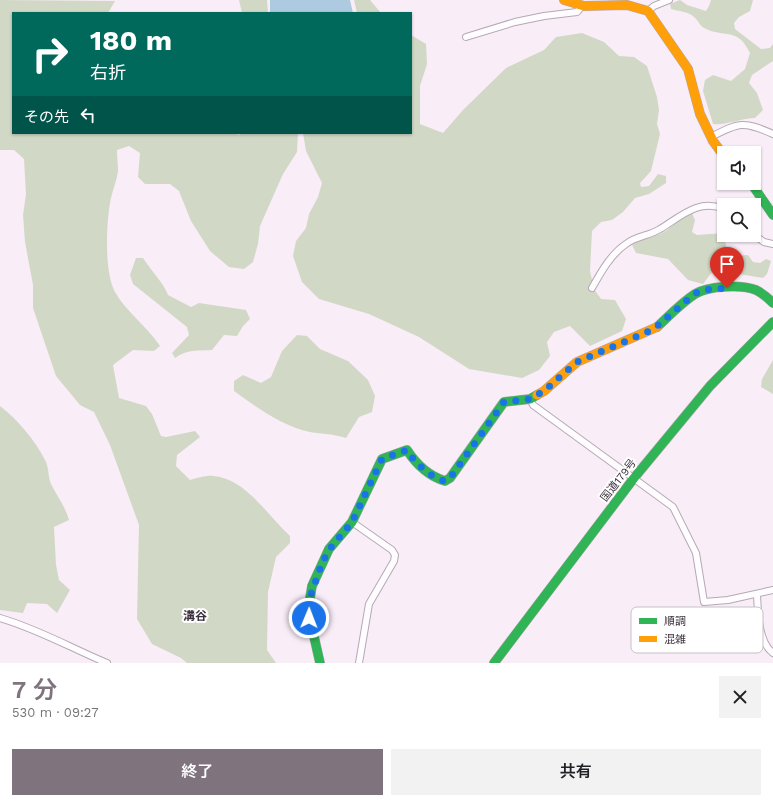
<!DOCTYPE html>
<html lang="ja">
<meta charset="utf-8">
<style>
body{margin:0;font-family:"Work Sans","Noto Sans JP",sans-serif;background:#f2f2f2;color:#202124;height:100vh;display:flex;flex-direction:column;font-size:15px;white-space:nowrap}
*{box-sizing:border-box;margin:0}
p{font-size:13px;color:#757577}
.icon{flex:none;width:22px;height:22px;fill:none;stroke:currentColor;stroke-width:2;stroke-linecap:round;stroke-linejoin:round}
.map{position:relative;height:663px;overflow:hidden}
.side{display:flex;flex-direction:column;background:#fff;flex:1}
.side>*{flex:none}
.hud{position:absolute;left:12px;top:12px;width:400px;height:122px;border-radius:0px;box-shadow:0 1px 3px #0004;background:#00695c;color:#fff;overflow:hidden}
.controls{position:absolute;left:717px;top:146px;display:grid;gap:8px}
.controls a{display:grid;place-items:center;width:44px;height:44px;border-radius:0px;background:#fff;box-shadow:0 1px 3px #0004;font-size:20px}
.pin{position:absolute;display:grid;place-items:center;width:34px;height:34px;color:#fff;margin:-41px -17px;border-radius:50% 50% 50% 0;rotate:-45deg;box-shadow:0 0 4px #0007}
.pin .icon{rotate:45deg}
.me{position:absolute;width:44px;margin:-22px;rotate:1deg;stroke-linejoin:round;filter:drop-shadow(0 0 3px #0008)}
.turn{display:flex;align-items:center;gap:14px;height:84px;padding:0 12px;font-size:18px}
.turn .icon{width:52px;height:52px;stroke-width:2.5}
.turn b{display:block;font-size:28px;line-height:34px}
.then{display:flex;align-items:center;height:38px;padding:0 12px;background:#0003;gap:8px;font-size:15px}
.round{display:grid;place-items:center;flex:none;width:42px;height:42px;border-radius:0px;background:#f2f2f2}
.overview{display:flex;align-items:center;justify-content:space-between;height:68px;padding:0 12px}
h1{font-size:24px;font-weight:600;line-height:30px;color:#7f737e}
.button{display:flex;gap:8px;margin-top:auto;padding:8px 12px}
.button a{flex:1;height:46px;border-radius:0px;background:#7f737e;color:#fff;font-size:16px;font-weight:600;line-height:46px;text-align:center}
.button a+a{background:#f2f2f2;color:#202124}
.map>svg:first-child{display:block}
.forest{fill:#d2d8c6}
.water{fill:#aecae0}
.lines{fill:none;stroke-linecap:round;stroke-linejoin:round}
.street-casing{stroke:#b4aab3;stroke-width:8}
.fast-casing{stroke:#b4aab3;stroke-width:10}
.slow-casing{stroke:#b4aab3;stroke-width:10}
.street{stroke:#fefcfe;stroke-width:6}
.fast{stroke:#30b455;stroke-width:9}
.slow{stroke:#ff9f0a;stroke-width:9}
.route{stroke:#1a73e8;stroke-width:7;stroke-dasharray:0 12.6}
.labels{text-anchor:middle;stroke-width:4;stroke-linejoin:round;paint-order:stroke}
.street-label{font-size:11px;fill:#3d323c;stroke:#fff}
.neighbourhood-label{font-size:12px;font-weight:bold;fill:#3d323c;stroke:#fff}
.key{fill:#fff;stroke:#c5c2c4;stroke-width:1}
.key-label{font-size:11px;fill:#3d323c}
</style>
<div class="map">
<svg width="773" height="663" viewBox="0 0 773 663">
<rect width="100%" height="100%" fill="#f9edf8"/>
<path class="forest" d="M 0,0 L 115,1 L 108,13 L 13,13 L 13,133 L 236,133 L 238,135 L 245,133 L 298,133 L 297,152 L 283,174 L 260,226 L 258,244 L 253,262 L 244,269 L 229,267 L 210,251 L 191,221 L 179,191 L 170,184 L 145,184 L 138,177 L 140,153 L 129,146 L 117,150 C 117,157 118,164 118,171 C 117,180 113,189 111,198 C 106,221 104,272 115,292 C 126,312 147,326 160,346 L 154,351 L 133,350 L 113,365 L 119,398 L 146,406 L 152,414 L 161,436 L 166,437 L 195,431 L 200,437 L 177,455 L 176,466 L 190,480 C 197,478 207,475 214,476 C 246,479 268,516 290,536 L 290,543 L 276,557 L 268,592 L 267,650 L 276,663 L 187,663 L 181,658 L 152,644 L 137,619 L 139,525 L 110,445 L 94,412 L 80,405 L 56,376 L 33,308 L 33,285 L 25,242 L 23,215 L 26,194 L 24,159 L 14,150 L 0,150 Z
M 239,0 L 267,0 L 268,13 L 242,13 Z
M 354,0 L 370,0 L 381,13 L 357,13 Z
M 680,0 L 687,5 L 706,11 L 709,6 L 711,0 L 753,0 L 750,11 L 739,17 L 734,23 L 735,29 L 761,49 L 770,48 L 773,44 L 773,61 L 752,75 L 749,83 L 757,93 L 763,110 L 755,118 C 742,118 724,126 713,124 L 703,91 L 705,80 L 713,75 L 731,81 L 745,69 L 750,53 C 737,26 726,39 704,28 C 700,26 698,20 694,17 C 690,12 678,11 671,9 L 670,4 Z
M 582,33 L 604,42 L 619,56 L 634,57 L 647,66 L 657,97 L 659,110 L 657,124 L 660,134 L 651,171 L 640,183 L 641,187 L 649,186 L 658,174 L 666,176 L 666,183 L 649,194 L 635,198 L 623,212 L 612,220 L 601,222 L 592,231 L 590,271 L 594,289 L 601,299 L 615,300 L 626,319 L 622,331 L 590,346 L 570,326 L 554,332 L 547,342 L 550,356 L 539,370 L 522,378 L 469,369 L 419,337 L 369,314 L 319,299 L 302,282 L 293,256 L 296,241 L 306,228 L 309,214 L 318,197 L 322,183 L 306,151 L 303,133 L 411,133 L 411,35 L 426,44 L 427,64 L 420,86 L 420,124 L 443,133 L 463,110 L 506,68 L 544,50 L 556,37 Z
M 692,213 L 695,220 L 692,232 L 697,235 L 724,233 L 727,252 L 736,256 L 748,255 L 753,262 L 760,263 L 766,259 L 771,261 L 767,274 L 763,278 L 739,274 L 729,264 L 722,263 L 715,268 L 703,284 L 688,280 L 668,259 L 636,253 L 632,245 C 641,238 653,238 664,232 C 676,225 676,218 692,213 Z
M 136,258 L 143,258 C 150,269 165,285 168,295 L 191,307 L 199,303 L 246,310 L 250,319 L 243,326 L 237,336 L 224,335 L 212,350 C 197,351 188,349 175,358 L 172,353 L 189,335 L 187,327 L 133,284 L 130,275 Z
M 297,335 L 307,336 L 320,349 L 348,361 L 368,380 L 375,396 L 372,412 L 359,417 L 346,438 C 334,434 322,434 310,432 C 282,426 256,407 234,391 L 234,381 L 243,375 L 261,383 L 271,377 L 282,351 Z
M 773,360 L 773,394 L 761,387 L 762,379 Z
M 0,406 C 17,419 35,440 45,460 C 49,467 48,477 51,484 C 58,498 64,504 69,520 L 54,527 L 56,565 L 59,580 L 70,590 L 57,613 L 47,604 L 27,603 L 23,613 L 0,610 Z"/>
<path class="water" d="M 270,0 L 350,0 L 353,13 L 270,13 Z"/>
<g class="lines">
<defs>
<path id="street" d="M 648,11 L 654,6 L 669,0
M 466,37 L 515,22 L 544,16 L 577,12 L 582,6
M 711,137 C 739,122 744,121 773,134
M 754,235 L 764,242 L 773,244
M 592,288 C 601,272 611,254 626,244 C 636,236 649,236 660,229 C 680,217 699,198 724,209
M 530,399 L 533,405 L 673,507 L 696,553 L 704,602 L 728,600 L 773,590
M 352,522 L 392,550 L 395,555 L 394,561 L 369,604 L 359,663
M 757,595 C 758,612 758,642 773,653
M 0,618 C 38,629 71,648 107,663"/>
<path id="fast" d="M 751,183 L 773,215
M 657,327 C 669,316 681,303 695,294 C 708,286 741,284 756,290 C 762,293 768,298 773,303
M 320,663 L 308,610 L 312,586 L 329,549 L 352,522 L 382,459 L 407,450 C 416,464 429,476 445,481 L 450,478 L 504,402 L 530,399 L 537,395
M 494,663 L 634,478 L 710,386 L 773,322"/>
<path id="slow" d="M 564,0 L 584,6 L 627,5 L 648,11 L 688,69 L 700,114 L 713,141 L 724,156
M 537,395 L 544,391 L 577,362 L 657,327"/>
</defs>
<use href="#street" class="street-casing"/>
<use href="#fast" class="fast-casing"/>
<use href="#slow" class="slow-casing"/>
<use href="#street" class="street"/>
<use href="#fast" class="fast"/>
<use href="#slow" class="slow"/>
</g>
<g class="lines">
<path class="route" d="M 309,618 L 310,597 L 322,563 L 329,550 L 352,522 L 382,459 L 407,450 C 414,462 431,478 445,481 L 450,478 L 504,402 L 530,399 L 544,391 L 577,362 L 654,329 L 694,294 L 702,290 L 727,288"/>
</g>
<g class="labels">
<g class="street-label">
<text transform="translate(618 480) rotate(-52)" y="4">国道179号</text>
</g>
<g class="neighbourhood-label">
<text x="195" y="620">溝谷</text>
</g>
</g>
<rect x="631" y="607" width="132" height="46" rx="6" class="key"/>
<rect x="639" y="618" width="18" height="6" fill="#30b455"/>
<rect x="639" y="636" width="18" height="6" fill="#ff9f0a"/>
<g class="key-label">
<text x="664" y="625">順調</text>
<text x="664" y="643">混雑</text>
</g>
</svg>
<div class="controls">
<a><svg class="icon" aria-label="sound" viewBox="0 0 24 24"><path d="M4 9h4l5-4v14l-5-4H4zM17 9q2 3 0 6"/></svg></a>
<a><svg class="icon" aria-label="search" viewBox="0 0 24 24"><circle cx="10" cy="10" r="6"/><path d="M15 15l6 6"/></svg></a>
</div>
<div class="pin" style="left:727px;top:288px;background:#d93025"><svg class="icon" aria-label="arrive" viewBox="0 0 24 24"><path d="M6 21V4h12l-3 4 3 4H6"/></svg></div>
<svg class="me" style="left:309px;top:618px" viewBox="-20 -20 40 40"><circle r="17" fill="#1a73e8" stroke="#fff" stroke-width="3"/><path d="M0-11L8 9 0 5-8 9z" fill="#fff"/></svg>
<div class="hud">
<div class="turn"><svg class="icon" aria-label="right" viewBox="0 0 24 24"><path d="M7 20v-9h11M14 6l5 5-5 5"/></svg><div><b>180 m</b>右折</div></div>
<div class="then">その先<svg class="icon" aria-label="left" viewBox="0 0 24 24"><path d="M17 20v-9H6M10 6l-5 5 5 5"/></svg></div>
</div>
</div>
<section class="side">
<div class="overview"><div><h1>7 分</h1><p>530 m · 09:27</p></div><a class="round"><svg class="icon" aria-label="close" viewBox="0 0 24 24"><path d="M6 6l12 12M18 6L6 18"/></svg></a></div>
<div class="button"><a>終了</a><a>共有</a></div>
</section>
